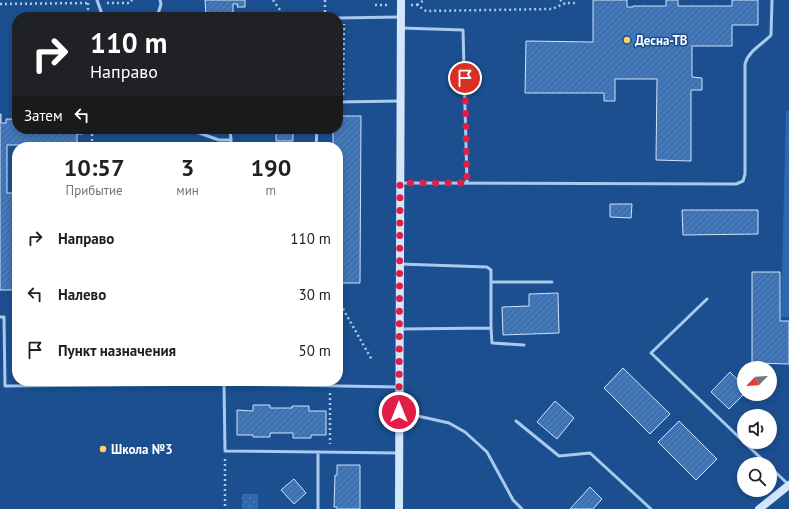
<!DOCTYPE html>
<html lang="ru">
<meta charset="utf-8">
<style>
body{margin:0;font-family:"PT Sans",sans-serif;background:#f2f2f2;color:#202124;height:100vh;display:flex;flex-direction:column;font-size:15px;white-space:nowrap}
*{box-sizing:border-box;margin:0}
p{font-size:13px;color:#757577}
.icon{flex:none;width:22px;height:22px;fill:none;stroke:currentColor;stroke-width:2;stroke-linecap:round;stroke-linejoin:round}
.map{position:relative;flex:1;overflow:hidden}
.side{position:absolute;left:12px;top:142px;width:331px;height:244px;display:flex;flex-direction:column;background:#fff;border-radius:16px;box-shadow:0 2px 6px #0003}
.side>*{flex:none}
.banner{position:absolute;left:12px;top:12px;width:331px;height:122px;border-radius:16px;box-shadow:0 2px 6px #0003;background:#202124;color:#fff;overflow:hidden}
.needle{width:26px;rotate:245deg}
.tools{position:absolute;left:737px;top:361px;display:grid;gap:8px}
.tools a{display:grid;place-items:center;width:40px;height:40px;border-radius:50%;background:#fff;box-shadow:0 2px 6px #0003;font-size:20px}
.pin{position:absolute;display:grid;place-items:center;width:34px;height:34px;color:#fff;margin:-17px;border:2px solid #fff;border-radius:50%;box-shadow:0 1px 4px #0007}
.me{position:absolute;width:44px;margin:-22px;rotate:0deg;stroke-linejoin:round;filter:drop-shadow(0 0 3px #0008)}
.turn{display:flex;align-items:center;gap:14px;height:84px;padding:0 12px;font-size:18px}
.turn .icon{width:52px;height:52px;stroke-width:2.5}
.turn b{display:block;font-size:28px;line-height:34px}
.then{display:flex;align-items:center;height:38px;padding:0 12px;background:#0003;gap:8px;font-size:15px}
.eta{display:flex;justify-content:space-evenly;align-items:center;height:68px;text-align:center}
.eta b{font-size:24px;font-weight:800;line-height:28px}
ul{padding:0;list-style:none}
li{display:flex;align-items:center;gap:12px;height:56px;padding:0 12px}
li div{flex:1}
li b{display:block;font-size:15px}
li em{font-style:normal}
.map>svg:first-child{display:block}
.park{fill:url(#park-dots)}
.pitch{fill:#2e69ad}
.building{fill:url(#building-hatch);stroke:#cfe3fa}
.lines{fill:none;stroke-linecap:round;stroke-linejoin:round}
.path{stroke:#a9c9ee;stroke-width:2.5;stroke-dasharray:2 3;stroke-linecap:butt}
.lane{stroke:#a9c9ee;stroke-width:3}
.secondary{stroke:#d6e6fa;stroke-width:8}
.route{stroke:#e11d48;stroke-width:7;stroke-dasharray:0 12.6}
.poi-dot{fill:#ffd166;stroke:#1b4f8f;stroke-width:1.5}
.labels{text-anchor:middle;stroke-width:3;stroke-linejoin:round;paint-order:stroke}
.poi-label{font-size:13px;font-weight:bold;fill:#fff;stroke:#1b4f8f;text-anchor:start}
</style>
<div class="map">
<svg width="789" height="509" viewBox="0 0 789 509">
<defs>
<pattern id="park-dots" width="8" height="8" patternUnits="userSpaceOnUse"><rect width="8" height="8" fill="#2e69ad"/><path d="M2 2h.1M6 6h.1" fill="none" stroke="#4d80b9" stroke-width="1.8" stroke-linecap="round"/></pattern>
<pattern id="building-hatch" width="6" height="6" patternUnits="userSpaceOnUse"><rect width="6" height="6" fill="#4478b7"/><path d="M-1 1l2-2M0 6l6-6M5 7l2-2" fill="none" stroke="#486282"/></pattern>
</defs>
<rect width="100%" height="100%" fill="#1b4f8f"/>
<path class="park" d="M 242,494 L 258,494 L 258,509 L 242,509 Z"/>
<path class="pitch" d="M 786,111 L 789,111 L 789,317 L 781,317 Z"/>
<path class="building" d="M 205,0 L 245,0 L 245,7 L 237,7 L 238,4 L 233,4 L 233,17 L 206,17 Z
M 593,0 L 627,0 L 627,7 L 633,7 L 633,6 L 666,6 L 666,0 L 678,0 L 678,6 L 732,6 L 732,0 L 758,0 L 758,25 L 732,25 L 732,46 L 692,46 L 692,77 L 702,78 L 702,90 L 691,90 L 691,161 L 656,160 L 657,79 L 615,79 L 615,101 L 604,101 L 604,93 L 525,93 L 526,41 L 593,42 Z
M 252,13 L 278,14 L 278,17 L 252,17 Z
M 0,114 L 1,114 L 1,123 L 6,123 L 6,119 L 17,119 L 17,129 L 83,129 L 83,134 L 77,134 L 77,147 L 55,147 L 55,145 L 7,145 L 7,193 L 17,193 L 17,226 L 15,226 L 15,239 L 17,239 L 17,290 L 0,290 Z
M 338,116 L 361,116 L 360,283 L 338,283 L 338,147 L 333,147 L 333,129 L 338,129 Z
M 276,129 L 293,129 L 293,141 L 276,141 Z
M 610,204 L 632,204 L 631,218 L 610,217 Z
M 682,210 L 758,210 L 758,234 L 683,235 Z
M 752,272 L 780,272 L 780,321 L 789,321 L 789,364 L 752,363 Z
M 558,293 L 559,333 L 503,335 L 502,307 L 529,306 L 529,294 Z
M 623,368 L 670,414 L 650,434 L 604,388 Z
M 730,372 L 744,386 L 744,394 L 729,409 L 711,392 Z
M 555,401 L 574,418 L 557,439 L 537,422 Z
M 253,405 L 270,405 L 270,408 L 292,408 L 292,406 L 309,406 L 309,411 L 326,411 L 326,435 L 311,435 L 311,438 L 293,438 L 293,433 L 270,433 L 270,437 L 253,437 L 253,435 L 237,435 L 237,410 L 253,411 Z
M 679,421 L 717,459 L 696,480 L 658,442 Z
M 337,465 L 360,465 L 360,509 L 337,509 L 337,507 L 334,507 L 335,475 L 337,475 Z
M 294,479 L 306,493 L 294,504 L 281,490 Z
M 590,487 L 602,499 L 593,509 L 570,509 Z"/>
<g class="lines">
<path class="path" d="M 273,0 L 285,17
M 560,0 L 565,3
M 88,3 L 88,17
M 107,3 L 130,3 L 132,0
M 0,4 L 90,3
M 375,5 L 390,5
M 411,5 L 417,5 L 426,11 L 552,9 L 566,3 L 578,3
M 417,5 L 424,0
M 325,17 L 325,0
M 343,95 L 344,24
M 92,129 L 92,147
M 338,300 L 372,360
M 330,393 L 330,444
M 225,459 L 225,509"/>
<path class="lane" d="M 97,0 L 103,17
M 157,17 L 161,4 L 160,0
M 338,18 L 399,17
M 401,28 L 463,30 L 467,183
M 338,102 L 400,101
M 188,129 L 219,140 L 231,140 L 230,129
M 231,140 L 231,147
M 316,147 L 317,129
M 402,183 L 736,184 L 743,181 L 745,174 L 745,64 C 748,51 763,44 771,35 L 772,0
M 400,264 L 487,267 L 491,270 L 491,282
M 707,299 L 651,353 L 744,442
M 0,317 L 4,317 L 5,386 L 224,384 L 399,387
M 491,328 L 492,343 L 524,345
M 401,329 L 491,328 L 491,282 L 552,282
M 224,384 L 225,451 L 399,453
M 400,412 L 449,423 L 465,432 L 487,452 L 513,500 L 522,509
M 516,421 L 559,456 L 590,453 L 651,509
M 744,442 L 767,464
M 770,467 L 789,485
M 318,509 L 318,452"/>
<path class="secondary" d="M 399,509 L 401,0
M 759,509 L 789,485"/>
</g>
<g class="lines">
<path class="route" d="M 399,412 L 400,183 L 467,183 L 465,78"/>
</g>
<g class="poi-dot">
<circle cx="627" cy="40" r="4"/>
<circle cx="103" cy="449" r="4"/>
</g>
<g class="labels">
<g class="poi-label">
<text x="635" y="45">Десна-ТВ</text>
<text x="111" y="454">Школа №3</text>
</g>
</g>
</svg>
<div class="tools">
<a><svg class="needle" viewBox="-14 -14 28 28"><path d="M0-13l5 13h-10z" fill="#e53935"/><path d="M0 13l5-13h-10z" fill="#757577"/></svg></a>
<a><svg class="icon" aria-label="sound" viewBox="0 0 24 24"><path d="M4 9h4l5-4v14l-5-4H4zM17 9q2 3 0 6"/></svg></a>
<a><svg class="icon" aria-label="search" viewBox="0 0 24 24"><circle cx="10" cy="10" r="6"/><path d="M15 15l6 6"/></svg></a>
</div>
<div class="pin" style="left:465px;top:78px;background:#d93025"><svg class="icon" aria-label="arrive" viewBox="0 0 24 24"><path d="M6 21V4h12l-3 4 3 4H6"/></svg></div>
<svg class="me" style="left:399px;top:412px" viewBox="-20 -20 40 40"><circle r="17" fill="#e11d48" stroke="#fff" stroke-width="3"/><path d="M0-11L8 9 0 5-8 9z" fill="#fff"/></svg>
<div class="banner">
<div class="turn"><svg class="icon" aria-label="right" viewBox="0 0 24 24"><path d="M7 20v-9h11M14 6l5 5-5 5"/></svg><div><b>110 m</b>Направо</div></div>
<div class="then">Затем<svg class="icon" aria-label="left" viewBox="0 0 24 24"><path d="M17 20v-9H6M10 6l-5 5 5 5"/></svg></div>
</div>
<section class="side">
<div class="eta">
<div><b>10:57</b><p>Прибытие</p></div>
<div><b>3</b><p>мин</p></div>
<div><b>190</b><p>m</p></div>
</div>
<ul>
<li><svg class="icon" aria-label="right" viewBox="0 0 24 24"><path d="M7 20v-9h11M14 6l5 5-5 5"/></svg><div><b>Направо</b></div><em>110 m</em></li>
<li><svg class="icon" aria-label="left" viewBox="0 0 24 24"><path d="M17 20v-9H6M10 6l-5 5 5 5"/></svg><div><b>Налево</b></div><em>30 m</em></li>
<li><svg class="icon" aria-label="arrive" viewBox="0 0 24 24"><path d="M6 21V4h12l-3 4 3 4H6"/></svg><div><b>Пункт назначения</b></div><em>50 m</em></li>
</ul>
</section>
</div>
